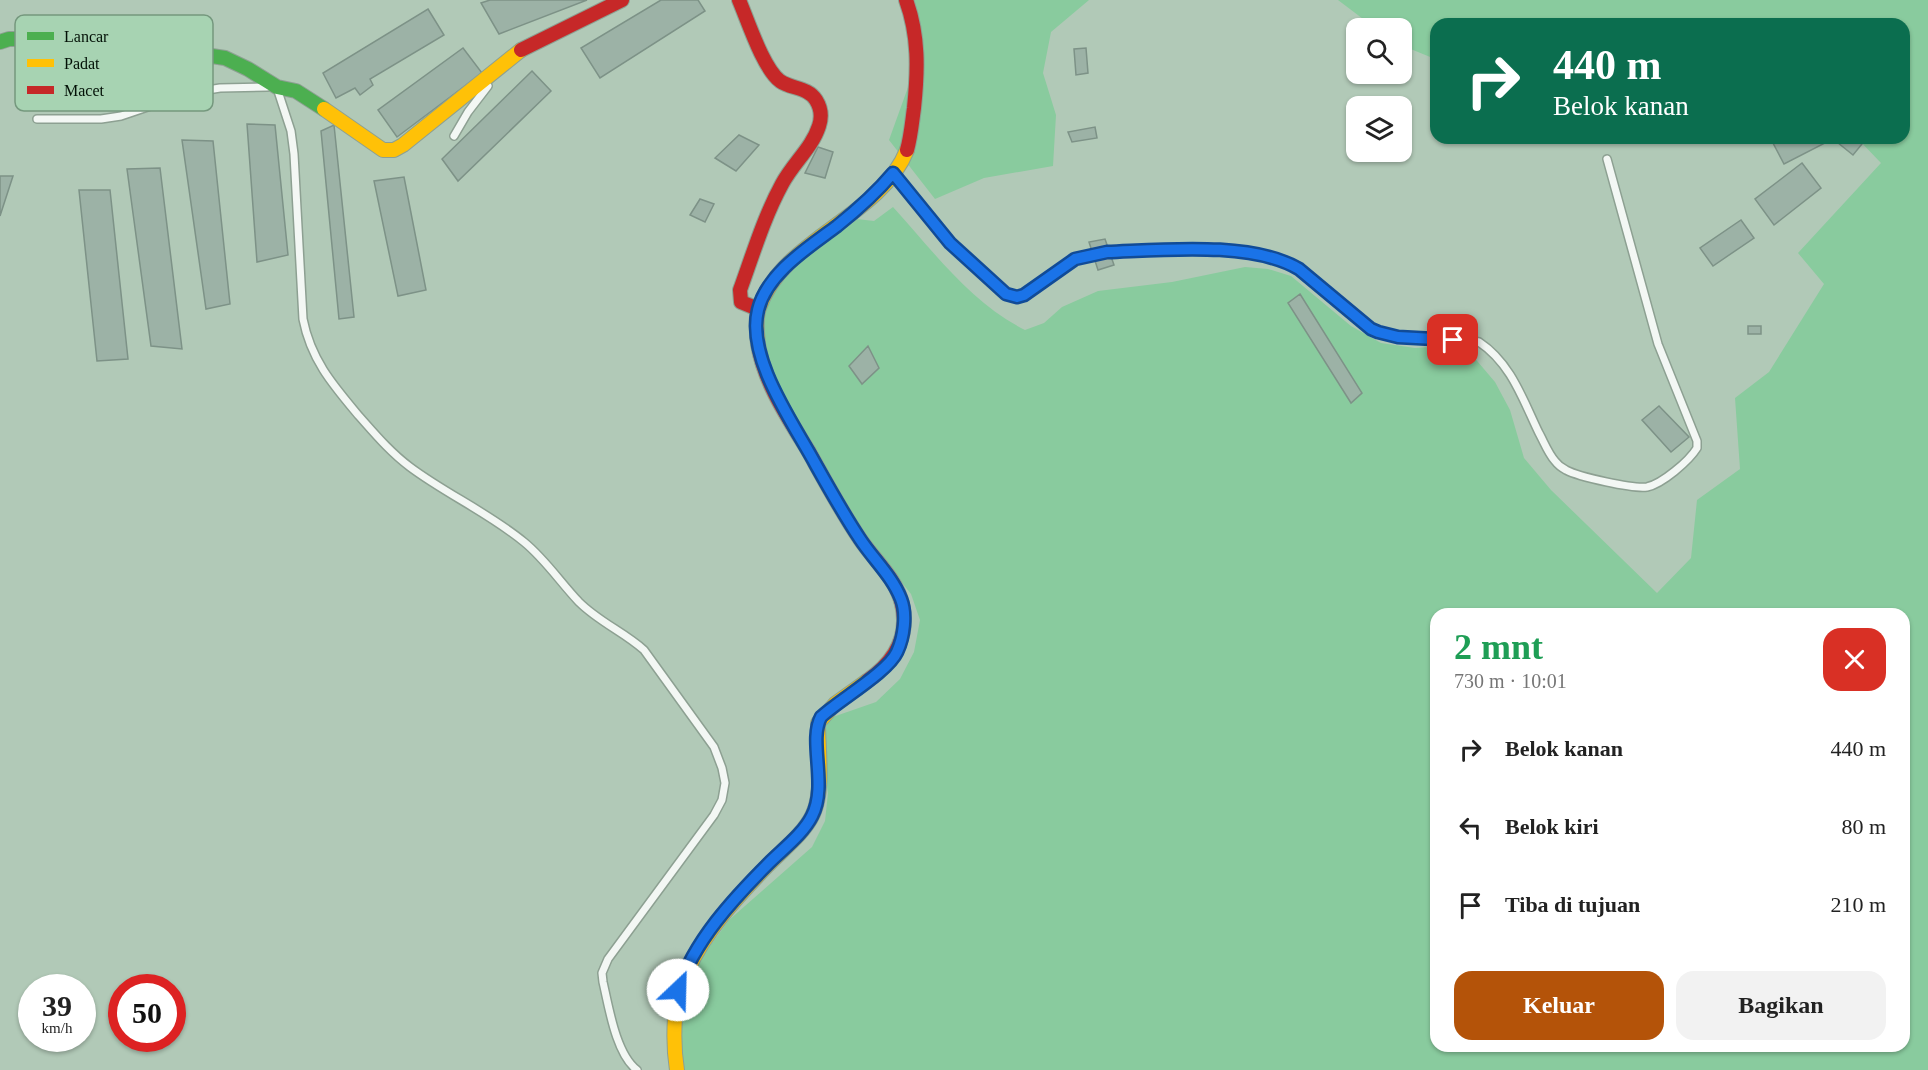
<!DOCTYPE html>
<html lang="id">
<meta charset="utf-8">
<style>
body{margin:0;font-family:"Times New Roman",serif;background:#f2f2f2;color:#222;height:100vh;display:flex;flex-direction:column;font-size:22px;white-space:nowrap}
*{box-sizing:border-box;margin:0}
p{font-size:20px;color:#767676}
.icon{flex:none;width:33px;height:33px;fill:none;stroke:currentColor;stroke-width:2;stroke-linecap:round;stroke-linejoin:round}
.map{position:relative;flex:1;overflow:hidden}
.side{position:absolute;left:1430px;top:608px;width:480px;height:444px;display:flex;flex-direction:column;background:#fff;border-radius:18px;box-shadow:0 2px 4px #0004}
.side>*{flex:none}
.banner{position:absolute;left:1430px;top:18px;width:480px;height:126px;border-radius:18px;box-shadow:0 2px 4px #0004;background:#0b6e4f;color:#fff;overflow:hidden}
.controls{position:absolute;left:1346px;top:18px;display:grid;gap:12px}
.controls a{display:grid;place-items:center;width:66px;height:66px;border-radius:12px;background:#fff;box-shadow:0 2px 4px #0004;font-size:30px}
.speed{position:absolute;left:18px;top:974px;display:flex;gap:12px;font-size:30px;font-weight:700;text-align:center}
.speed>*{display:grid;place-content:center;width:78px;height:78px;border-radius:50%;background:#fff;box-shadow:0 2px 4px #0004;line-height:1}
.speed small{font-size:15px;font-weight:400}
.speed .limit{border:9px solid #d22;background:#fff;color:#111}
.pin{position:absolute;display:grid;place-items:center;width:51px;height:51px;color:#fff;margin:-26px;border-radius:12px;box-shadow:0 3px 9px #0006}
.me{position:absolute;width:66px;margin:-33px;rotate:24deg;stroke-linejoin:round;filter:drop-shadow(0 0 4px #0008)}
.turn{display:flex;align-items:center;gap:21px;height:126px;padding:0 24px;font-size:27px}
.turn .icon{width:78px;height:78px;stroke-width:2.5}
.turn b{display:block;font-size:42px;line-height:51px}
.round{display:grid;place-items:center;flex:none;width:63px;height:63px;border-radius:18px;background:#f2f2f2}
.head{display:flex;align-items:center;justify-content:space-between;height:102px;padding:0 24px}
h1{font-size:36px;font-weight:700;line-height:45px;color:#1e9e55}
.cta{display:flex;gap:12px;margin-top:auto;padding:12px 24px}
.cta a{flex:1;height:69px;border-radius:18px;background:#b45309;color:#fff;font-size:24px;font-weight:700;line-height:69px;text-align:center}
.cta a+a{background:#f2f2f2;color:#222}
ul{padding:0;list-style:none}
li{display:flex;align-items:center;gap:18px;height:78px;padding:0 24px}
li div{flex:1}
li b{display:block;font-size:22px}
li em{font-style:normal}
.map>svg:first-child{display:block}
.green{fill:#89cb9e;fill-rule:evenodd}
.building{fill:#9cb2a6;stroke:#7d9287;stroke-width:1.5}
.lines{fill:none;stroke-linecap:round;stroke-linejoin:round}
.lane-casing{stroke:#8da092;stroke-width:10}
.fast-casing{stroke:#8da092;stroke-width:16}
.slow-casing{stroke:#8da092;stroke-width:16}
.jam-casing{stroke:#8da092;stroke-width:16}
.lane{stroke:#f3f7f4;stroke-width:7}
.fast{stroke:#4caf50;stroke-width:14}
.slow{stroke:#ffc107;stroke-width:14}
.jam{stroke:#c62828;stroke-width:14}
.route-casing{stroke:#114b97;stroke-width:15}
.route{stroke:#1a73e8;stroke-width:10}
.key{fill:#a7d3b2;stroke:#75987e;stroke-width:1.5}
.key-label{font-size:16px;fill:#021006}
</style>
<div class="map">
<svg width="1928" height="1070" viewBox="0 0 1928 1070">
<rect width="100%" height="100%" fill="#b1c9b7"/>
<path class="green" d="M 913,0 L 1089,0 L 1051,32 L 1043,73 L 1056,115 L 1053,166 L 984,178 L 935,199 L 889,140 L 911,79 Z
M 1338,0 L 1928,0 L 1928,1070 L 685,1070 L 681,1060 L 682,1014 L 699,961 L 729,920 L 812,847 L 825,821 L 828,793 L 822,758 L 827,719 L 876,702 L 900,679 L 914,652 L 920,620 L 911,594 L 869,542 L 777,384 L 761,334 L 771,284 L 793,251 L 816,230 L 839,217 L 874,221 L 893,207 C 933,251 971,303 1025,330 L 1044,323 L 1062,307 L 1098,291 L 1172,282 L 1245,267 L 1268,269 L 1291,276 L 1351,326 L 1381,343 L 1415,348 L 1449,346 L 1472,355 L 1495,382 L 1510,410 L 1524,458 L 1551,490 L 1657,593 L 1691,558 L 1697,500 L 1740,469 L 1735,398 L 1769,372 L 1824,284 L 1798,253 L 1881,163 L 1857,138 L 1904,138 L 1904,24 L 1436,24 L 1435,59 L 1401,45 L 1401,28 L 1375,28 ZM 1436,614 L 1904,614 L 1904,1046 L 1436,1046 Z"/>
<path class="building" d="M 490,0 L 587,0 L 499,34 L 481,3 Z
M 661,0 L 698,0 L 705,11 L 600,78 L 581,48 Z
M 428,9 L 444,35 L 370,79 L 373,85 L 360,95 L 355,88 L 336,98 L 323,73 Z
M 463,48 L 482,73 L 397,137 L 378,110 Z
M 1086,48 L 1088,73 L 1076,75 L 1074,49 Z
M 532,71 L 551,91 L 458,181 L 442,159 Z
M 247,124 L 275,125 L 288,255 L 257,262 Z
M 334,125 L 354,317 L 339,319 L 321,131 Z
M 1095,127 L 1097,138 L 1072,142 L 1068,132 Z
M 739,135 L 759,145 L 736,171 L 715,158 Z
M 1783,138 L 1822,138 L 1825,143 L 1784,164 L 1773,143 Z
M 1832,138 L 1865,138 L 1866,139 L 1853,155 Z
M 182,140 L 213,141 L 230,304 L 206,309 Z
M 818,147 L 833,152 L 825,178 L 805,173 Z
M 1802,163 L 1821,188 L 1774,225 L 1755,199 Z
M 160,168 L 182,349 L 151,346 L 127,169 Z
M 0,176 L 13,176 L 0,216 Z
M 404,177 L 426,290 L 398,296 L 374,181 Z
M 79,190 L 110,190 L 128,359 L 97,361 Z
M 700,199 L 714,204 L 705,222 L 690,215 Z
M 1741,220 L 1754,238 L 1713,266 L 1700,248 Z
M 1105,239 L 1114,265 L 1098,270 L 1089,242 Z
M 1300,294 L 1362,393 L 1351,403 L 1288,303 Z
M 1748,326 L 1761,326 L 1761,334 L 1748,334 Z
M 868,346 L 879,368 L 862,384 L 849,366 Z
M 1659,406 L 1689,437 L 1671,452 L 1642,420 Z"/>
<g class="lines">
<defs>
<path id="lane" d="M 277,88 L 291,131 L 294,154 L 303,319 C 311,360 333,385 359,416 C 375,434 390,452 410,467 C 446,494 489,513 524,542 C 545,559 560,582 579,602 C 599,622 624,632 644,650 L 714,747 L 722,768 L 725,783 L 722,800 L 714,815 L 608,959 L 602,973 L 603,982 C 609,1008 616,1054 637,1070
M 37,119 L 101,119 L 121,116 L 189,93 L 220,88 L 267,87
M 454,136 L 468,112 L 488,86
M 895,175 L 950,243 L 1006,294 L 1017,297 L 1024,295 L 1075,259 L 1107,252 L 1206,249 L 1277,258 L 1299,269 L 1371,329 C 1405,345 1443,334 1479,342 C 1511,363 1523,400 1539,433 C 1544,442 1548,453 1555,461 C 1558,465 1562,468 1566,470 C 1579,477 1633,489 1647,487 C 1662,484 1689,461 1697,448 L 1697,441 L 1658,344 L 1607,159"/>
<path id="fast" d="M 0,42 L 9,39 L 37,39 L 104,72 L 124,76 L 148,74 L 205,55 L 225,58 L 248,69 L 277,87 L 296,91 L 324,109"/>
<path id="slow" d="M 324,109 L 383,150 L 394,150 L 403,145 L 521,50
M 758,344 C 757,333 755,319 759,308 C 783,238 880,218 907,150
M 677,1070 C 673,1045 674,1017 678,992 C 679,985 684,978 687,971 C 706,930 736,898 767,866 C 782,850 804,834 813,814 C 824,791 818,749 818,723 L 835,704 L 867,681"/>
<path id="jam" d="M 739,0 C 748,21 763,68 780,81 C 791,89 808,87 816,100 C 821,108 822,117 819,126 C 812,148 793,163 782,184 C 764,217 753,254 740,290 L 741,302 L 758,309
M 906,0 C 919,36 918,70 914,108 C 912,122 911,136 907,150
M 521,50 L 622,0
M 758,344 C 764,383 789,419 809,452 C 825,481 841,511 860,539 C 874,560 896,578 902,604 C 910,637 893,663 867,681"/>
</defs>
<use href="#lane" class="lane-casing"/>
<use href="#fast" class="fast-casing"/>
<use href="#slow" class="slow-casing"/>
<use href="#jam" class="jam-casing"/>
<use href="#lane" class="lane"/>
<use href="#fast" class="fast"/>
<use href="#slow" class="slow"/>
<use href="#jam" class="jam"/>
</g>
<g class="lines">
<defs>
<path id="route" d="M 678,990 C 694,941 733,899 769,863 C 783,849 803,834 812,816 C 828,785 808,741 821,717 C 839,700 888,672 897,652 C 904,637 907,614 901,599 C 892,576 873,559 860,539 C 844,515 830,490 816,465 C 794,424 746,358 758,310 C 767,273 809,247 837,226 C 857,210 877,192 893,173 L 950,243 L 1006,294 L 1017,297 L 1024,295 L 1075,259 L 1107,252 C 1162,250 1252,241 1299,269 L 1371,329 L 1378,332 L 1398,337 L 1453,340"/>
</defs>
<use href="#route" class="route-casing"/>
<use href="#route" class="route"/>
</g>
<rect x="15" y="15" width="198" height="96" rx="9" class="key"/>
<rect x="27" y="32" width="27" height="8" fill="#4caf50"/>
<rect x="27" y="59" width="27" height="8" fill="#ffc107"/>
<rect x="27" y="86" width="27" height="8" fill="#c62828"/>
<g class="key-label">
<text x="64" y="42">Lancar</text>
<text x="64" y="69">Padat</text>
<text x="64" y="96">Macet</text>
</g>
</svg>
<div class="controls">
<a><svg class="icon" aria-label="search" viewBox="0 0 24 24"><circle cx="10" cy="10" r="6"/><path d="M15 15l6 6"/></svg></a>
<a><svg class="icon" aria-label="layers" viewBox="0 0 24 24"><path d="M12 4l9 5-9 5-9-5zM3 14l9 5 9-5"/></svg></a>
</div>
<div class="speed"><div>39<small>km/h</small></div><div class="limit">50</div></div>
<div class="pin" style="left:1453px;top:340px;background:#d93025"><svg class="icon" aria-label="arrive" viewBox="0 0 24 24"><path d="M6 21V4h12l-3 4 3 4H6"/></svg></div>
<svg class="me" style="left:678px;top:990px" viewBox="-20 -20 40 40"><circle r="19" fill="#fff"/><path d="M0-13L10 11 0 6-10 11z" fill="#1a73e8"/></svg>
<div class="banner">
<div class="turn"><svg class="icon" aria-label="right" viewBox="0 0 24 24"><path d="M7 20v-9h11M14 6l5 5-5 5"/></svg><div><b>440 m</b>Belok kanan</div></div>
</div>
<section class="side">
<div class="head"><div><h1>2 mnt</h1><p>730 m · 10:01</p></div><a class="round" style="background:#d93025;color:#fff"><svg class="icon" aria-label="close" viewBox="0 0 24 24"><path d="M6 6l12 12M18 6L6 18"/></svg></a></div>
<ul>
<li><svg class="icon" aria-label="right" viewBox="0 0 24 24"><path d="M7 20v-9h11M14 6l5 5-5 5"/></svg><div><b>Belok kanan</b></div><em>440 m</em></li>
<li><svg class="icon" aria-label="left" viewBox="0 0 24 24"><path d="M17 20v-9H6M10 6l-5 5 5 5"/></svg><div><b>Belok kiri</b></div><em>80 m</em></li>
<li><svg class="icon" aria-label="arrive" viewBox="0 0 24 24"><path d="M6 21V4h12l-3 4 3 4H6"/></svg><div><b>Tiba di tujuan</b></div><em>210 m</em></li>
</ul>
<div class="cta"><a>Keluar</a><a>Bagikan</a></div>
</section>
</div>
